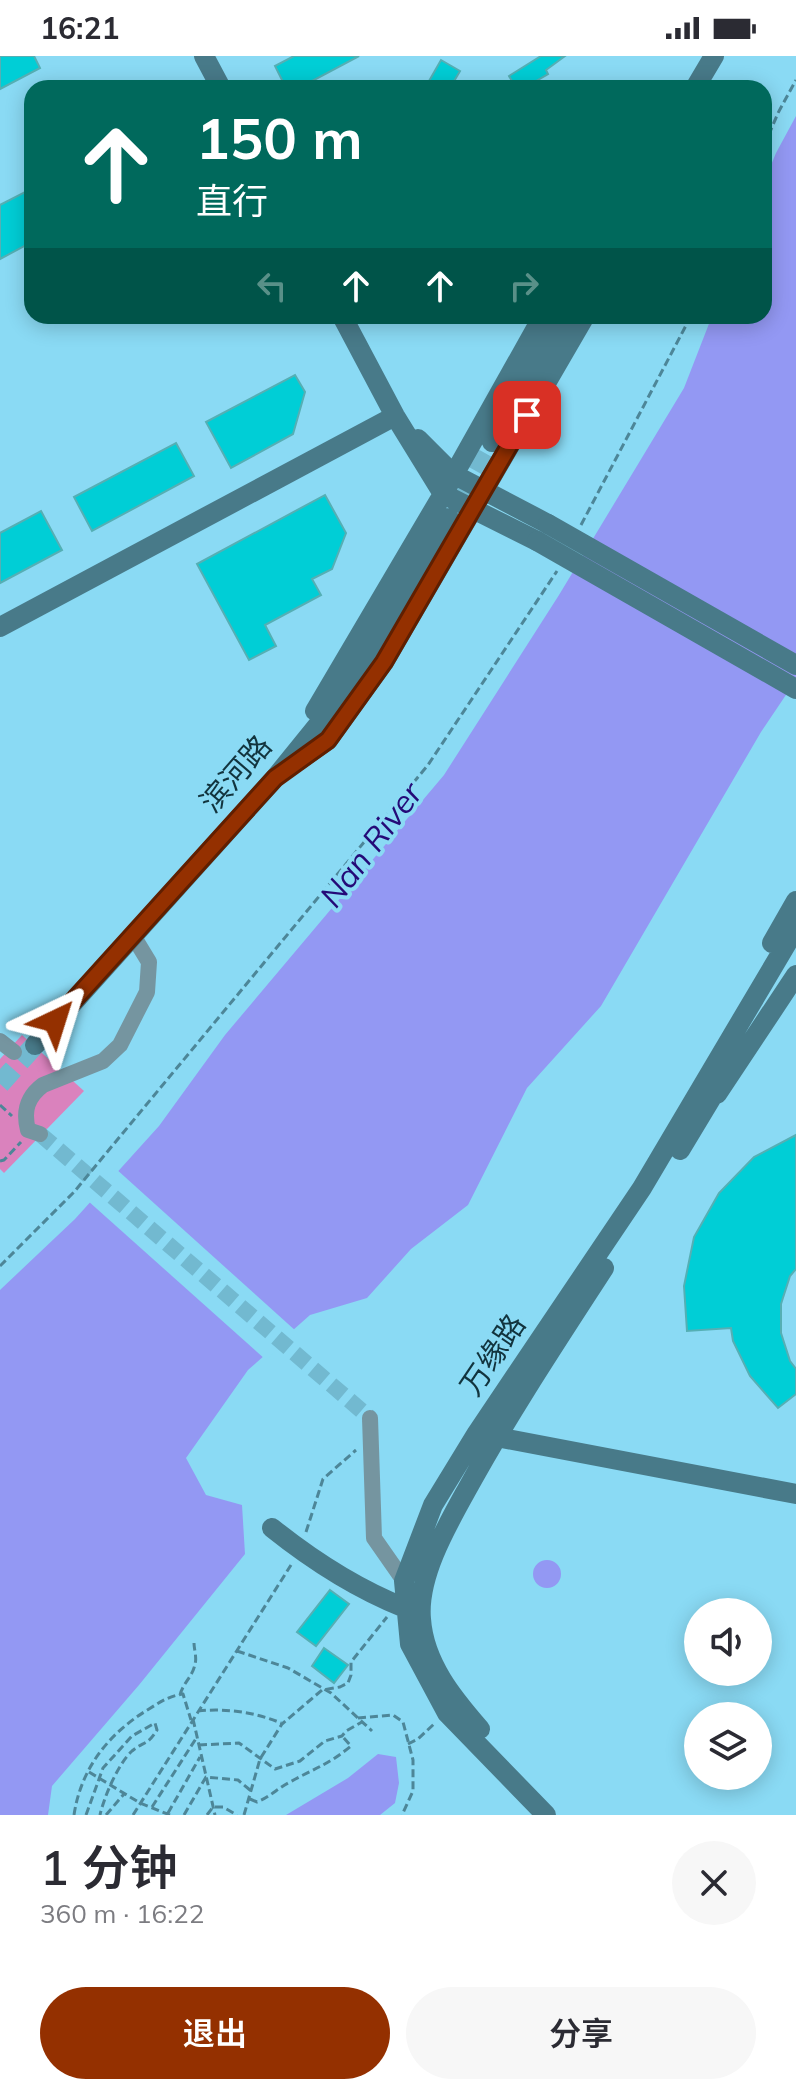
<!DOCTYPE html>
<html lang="zh">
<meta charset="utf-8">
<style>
body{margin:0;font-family:Mulish,"Noto Sans SC",sans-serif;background:#f7f7f7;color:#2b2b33;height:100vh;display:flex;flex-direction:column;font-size:30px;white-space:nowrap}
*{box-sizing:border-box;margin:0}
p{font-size:26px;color:#7c7c81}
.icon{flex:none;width:44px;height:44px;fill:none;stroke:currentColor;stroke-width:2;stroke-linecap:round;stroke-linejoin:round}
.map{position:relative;height:1759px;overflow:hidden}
.sheet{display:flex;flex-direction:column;background:#fff;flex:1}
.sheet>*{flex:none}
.hud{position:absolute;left:24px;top:24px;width:748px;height:244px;border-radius:24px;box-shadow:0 4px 20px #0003;background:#00695c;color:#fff;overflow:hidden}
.fabs{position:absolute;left:684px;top:1542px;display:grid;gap:16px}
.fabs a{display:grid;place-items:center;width:88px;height:88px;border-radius:50%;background:#fff;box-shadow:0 4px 20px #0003;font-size:40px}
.pin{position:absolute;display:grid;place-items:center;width:68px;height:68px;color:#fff;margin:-34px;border-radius:16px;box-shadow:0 4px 12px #0006}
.me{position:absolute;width:88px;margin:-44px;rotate:41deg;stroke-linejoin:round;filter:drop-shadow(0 0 6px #0008)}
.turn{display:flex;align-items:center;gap:28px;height:168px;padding:0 40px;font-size:36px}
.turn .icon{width:104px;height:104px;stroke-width:2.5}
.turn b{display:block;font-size:56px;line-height:68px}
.lanes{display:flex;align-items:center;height:76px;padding:0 40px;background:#0003;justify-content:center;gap:40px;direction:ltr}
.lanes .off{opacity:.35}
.round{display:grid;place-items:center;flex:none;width:84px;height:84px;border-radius:42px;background:#f7f7f7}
.overview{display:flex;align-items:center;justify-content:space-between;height:136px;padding:0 40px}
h1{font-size:48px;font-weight:600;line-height:60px}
.action{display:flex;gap:16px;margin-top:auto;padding:16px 40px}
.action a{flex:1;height:92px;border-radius:48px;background:#943000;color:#fff;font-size:32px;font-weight:600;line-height:92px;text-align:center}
.action a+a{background:#f7f7f7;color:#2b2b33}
.status{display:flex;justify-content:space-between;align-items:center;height:56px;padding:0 40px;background:#fff;direction:ltr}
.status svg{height:22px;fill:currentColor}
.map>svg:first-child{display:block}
.green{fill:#da82bd}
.water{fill:#9398f3}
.pier{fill:#8adaf4}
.building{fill:#00ced6;stroke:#55afb4;stroke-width:2}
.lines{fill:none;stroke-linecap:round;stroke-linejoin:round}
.street-tunnel{stroke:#72b9d0;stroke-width:16;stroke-dasharray:16 8;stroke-linecap:butt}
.secondary-tunnel{stroke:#72b9d0;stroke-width:20;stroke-dasharray:20 10;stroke-linecap:butt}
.path{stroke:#4d8698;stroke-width:3;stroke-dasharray:8 4;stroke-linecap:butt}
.street{stroke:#7595a0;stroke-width:16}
.secondary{stroke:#487a89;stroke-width:20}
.secondary-bridge{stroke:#487a89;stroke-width:20}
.route-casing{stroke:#601f00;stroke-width:20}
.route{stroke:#943000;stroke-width:14}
.labels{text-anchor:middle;stroke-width:8;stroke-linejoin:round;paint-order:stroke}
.street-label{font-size:30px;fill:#12343e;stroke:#8adaf4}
.water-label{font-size:32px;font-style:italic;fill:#240a77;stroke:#8adaf4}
</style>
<div class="status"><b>16:21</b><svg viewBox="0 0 49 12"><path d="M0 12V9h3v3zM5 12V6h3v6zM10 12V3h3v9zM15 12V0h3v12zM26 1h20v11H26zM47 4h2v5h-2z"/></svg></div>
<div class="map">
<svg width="796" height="1759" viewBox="0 0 796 1759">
<rect width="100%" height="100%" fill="#8adaf4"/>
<path class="green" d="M 22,979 L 84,1035 L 4,1117 L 0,1113 L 0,1003 Z"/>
<path class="water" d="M 796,60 L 796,624 L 761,676 L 601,950 L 527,1032 L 468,1149 L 411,1193 L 367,1242 L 310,1259 L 248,1314 L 186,1402 L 206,1439 L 242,1449 L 245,1498 L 139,1629 L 52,1730 L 48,1759 L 0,1759 L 0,1234 L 75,1163 L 159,1070 L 225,979 L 444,719 L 559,539 L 684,332 L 712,260 L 764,260 L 764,126 L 776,97 Z
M533 1518a14 14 0 1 1 28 0a14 14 0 1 1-28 0Z
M 378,1698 L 396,1701 L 399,1727 L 395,1747 L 380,1759 L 286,1759 L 348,1722 Z"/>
<path class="pier" d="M 115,1112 L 297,1276 L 266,1304 L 87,1144 Z"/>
<path class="building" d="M 0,0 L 34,0 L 40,12 L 0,33 Z
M 294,0 L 359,0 L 299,32 L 286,32 L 275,10 Z
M 541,0 L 565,0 L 546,14 L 548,18 L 524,32 L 516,32 L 509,20 Z
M 441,4 L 460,15 L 450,32 L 425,32 Z
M 27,135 L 32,145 L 32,186 L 0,203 L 0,149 Z
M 295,319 L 305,336 L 293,378 L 231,412 L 206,366 Z
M 176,387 L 194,420 L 92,475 L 74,441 Z
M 325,439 L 346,477 L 332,513 L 312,523 L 321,539 L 265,569 L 276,590 L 249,604 L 197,508 Z
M 41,455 L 62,494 L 0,527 L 0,477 Z
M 796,1079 L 796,1213 L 790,1220 L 781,1248 L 781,1277 L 790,1305 L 796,1313 L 796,1338 L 778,1352 L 750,1320 L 733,1285 L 731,1272 L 687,1275 L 684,1230 L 694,1181 L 719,1137 L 754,1101 Z
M 330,1534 L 349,1548 L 316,1590 L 297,1576 Z
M 324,1592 L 348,1609 L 334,1627 L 312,1610 Z"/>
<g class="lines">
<path class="street-tunnel" d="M 40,1078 L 370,1362"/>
<path class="secondary-tunnel" d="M 461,441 L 492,386
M 0,1028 L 35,989"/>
<path class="path" d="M 764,90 L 778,57 L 796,24
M 581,469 L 691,260
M 0,1049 L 12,1060
M 0,1105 L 4,1104 L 21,1086
M 0,1210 L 74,1136 L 428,709 L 557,515
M 306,1476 L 323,1423 L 356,1394
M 237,1595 L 288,1612 L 331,1637 L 372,1675
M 180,1639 C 183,1627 193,1620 195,1608 C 197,1602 194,1593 194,1587
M 198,1655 C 225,1652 255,1656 281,1667
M 358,1662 L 393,1659 L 403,1666 L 413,1704 L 413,1735 L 402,1759
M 193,1663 L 215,1759
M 408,1688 L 418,1683 L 434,1668
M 199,1689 L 239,1687 L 275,1713 L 300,1705 L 325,1685 L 342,1680 L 346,1675 L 362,1666
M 89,1716 L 140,1747 L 170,1759
M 250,1743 L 257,1746 C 270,1741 278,1732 290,1726 C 315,1712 328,1709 351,1690 L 342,1680
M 152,1751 L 197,1681
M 168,1757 L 200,1701
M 74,1759 C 81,1712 109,1677 149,1653 C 160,1646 169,1640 183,1638 L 191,1664
M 86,1759 L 103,1712 L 132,1680 L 155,1667 L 157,1674 C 147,1690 144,1685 132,1695 C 118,1708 104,1741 100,1759
M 106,1759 L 124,1738
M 133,1759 L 291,1509
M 184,1759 L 206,1721 L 238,1724 L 250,1734
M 207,1759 L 213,1751 L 223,1751 L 237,1759
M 244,1759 L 260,1703 L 282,1668 L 322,1634 L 340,1631 L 348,1627 L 351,1619 L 351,1606 L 387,1561"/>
<path class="street" d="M 0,985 L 14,996
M 40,1078 L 28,1074 C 23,1055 27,1041 43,1029 L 103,1005 L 120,989 L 147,936 L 149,906 L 132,878
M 370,1362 L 374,1482 L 404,1525"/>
<path class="secondary" d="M 204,0 L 221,32
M 695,32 L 714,0
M 342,260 L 395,360 L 443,438 L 537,485
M 418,383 L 453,418 L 548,468
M 492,386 L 564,260
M 0,571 L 395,360
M 315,655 L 443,438 L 543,260
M 298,705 L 328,684 L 384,606 L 585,260
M 772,887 L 796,845
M 35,989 L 275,722 L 326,659 L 383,579 L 449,462
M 717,1038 L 796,919
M 680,1094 L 721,1026
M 486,1379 L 796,1438
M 272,1472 C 312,1504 357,1533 405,1552
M 480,1673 C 453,1642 424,1607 421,1563 C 417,1519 449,1466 470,1428 C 511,1354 558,1283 604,1212
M 546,1759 L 447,1657 L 410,1588 L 404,1525 L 433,1449 L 477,1377 L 642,1132 L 796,872"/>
<path class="secondary-bridge" d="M 548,468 L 796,609
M 537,485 L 796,633"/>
</g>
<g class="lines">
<defs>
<path id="route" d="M 55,965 L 275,722 L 328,684 L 384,606 L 527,359"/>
</defs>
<use href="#route" class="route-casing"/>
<use href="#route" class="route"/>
</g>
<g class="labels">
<g class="street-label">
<text transform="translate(236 718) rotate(-49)" y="10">滨河路</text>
<text transform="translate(493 1299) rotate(-56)" y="10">万缘路</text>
</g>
<g class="water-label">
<text transform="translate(371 789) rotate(-53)" y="11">Nan River</text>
</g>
</g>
</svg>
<div class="fabs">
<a><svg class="icon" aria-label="sound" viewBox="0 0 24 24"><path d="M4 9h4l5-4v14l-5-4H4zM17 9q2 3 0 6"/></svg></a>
<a><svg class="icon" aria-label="layers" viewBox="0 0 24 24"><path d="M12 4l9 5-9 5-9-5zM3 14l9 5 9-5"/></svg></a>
</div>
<div class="pin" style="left:527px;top:359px;background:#d93025"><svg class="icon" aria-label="arrive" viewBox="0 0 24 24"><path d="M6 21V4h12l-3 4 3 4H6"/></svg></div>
<svg class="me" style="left:55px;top:965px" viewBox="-20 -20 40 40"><path d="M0-17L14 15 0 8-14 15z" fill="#943000" stroke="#fff" stroke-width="4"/></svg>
<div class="hud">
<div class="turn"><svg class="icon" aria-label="ahead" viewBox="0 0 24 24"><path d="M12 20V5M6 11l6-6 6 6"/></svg><div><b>150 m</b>直行</div></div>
<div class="lanes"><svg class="icon off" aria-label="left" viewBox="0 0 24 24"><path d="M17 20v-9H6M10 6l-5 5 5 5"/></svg><svg class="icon" aria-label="ahead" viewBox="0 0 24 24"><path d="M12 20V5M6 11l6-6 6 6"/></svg><svg class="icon" aria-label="ahead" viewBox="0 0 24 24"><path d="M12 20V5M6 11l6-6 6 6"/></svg><svg class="icon off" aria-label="right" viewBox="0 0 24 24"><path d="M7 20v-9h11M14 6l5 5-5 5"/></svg></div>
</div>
</div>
<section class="sheet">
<div class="overview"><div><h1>1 分钟</h1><p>360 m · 16:22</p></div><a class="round"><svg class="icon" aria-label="close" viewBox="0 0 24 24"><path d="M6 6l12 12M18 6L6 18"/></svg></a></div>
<div class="action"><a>退出</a><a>分享</a></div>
</section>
